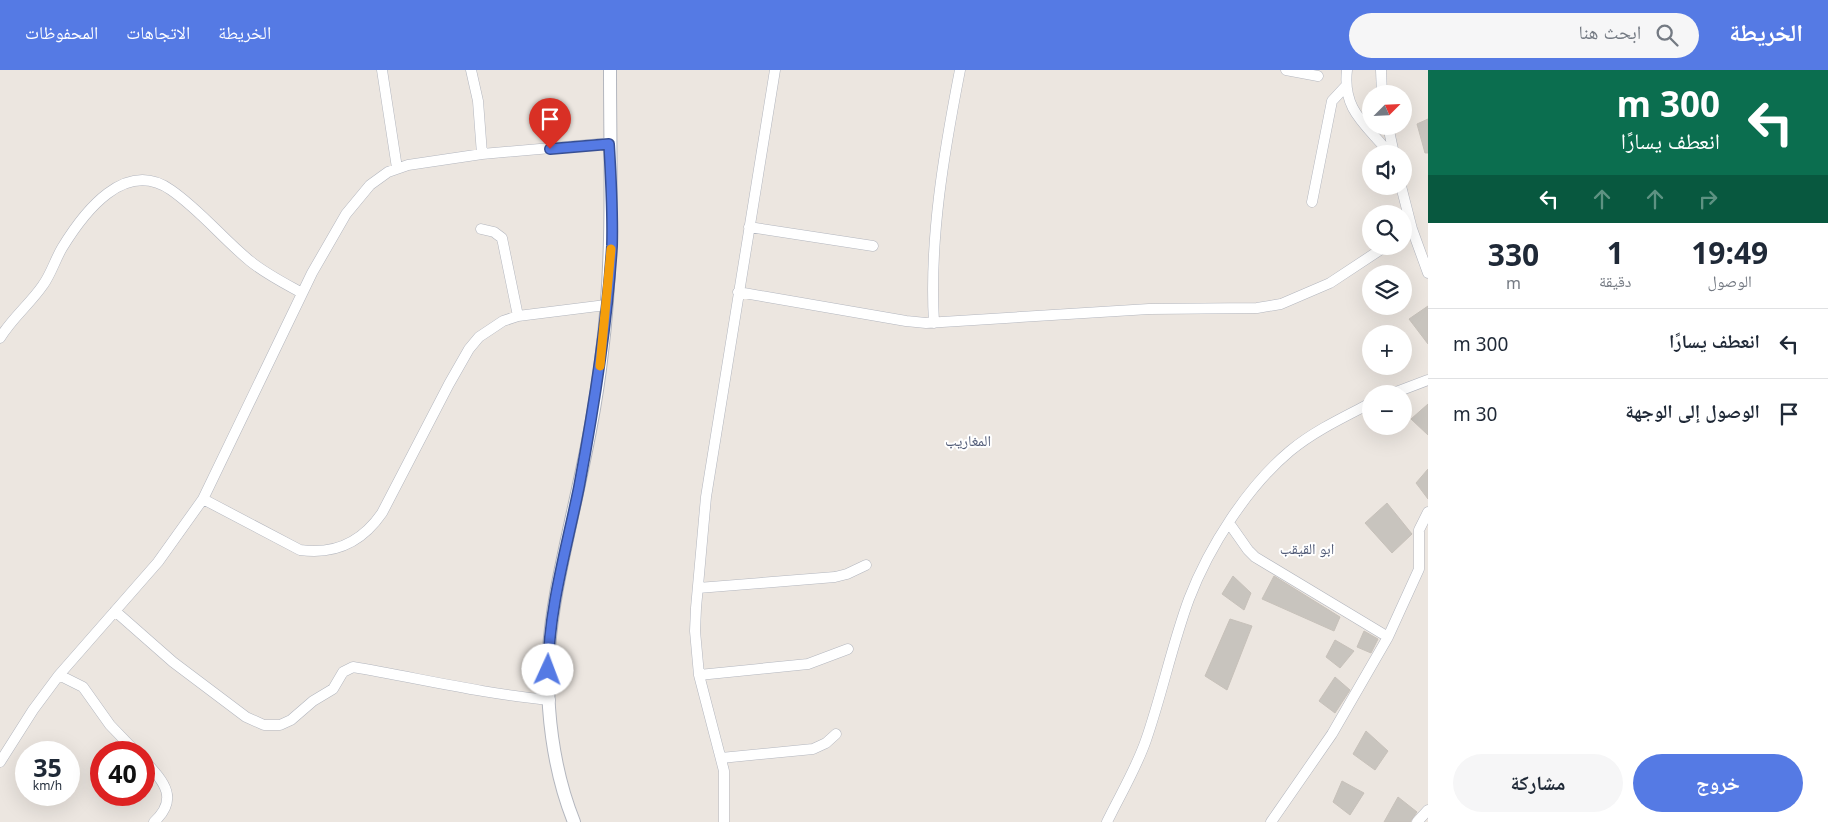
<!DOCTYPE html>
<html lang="ar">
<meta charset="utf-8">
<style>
body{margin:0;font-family:"Noto Sans","Noto Naskh Arabic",sans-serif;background:#f6f6f7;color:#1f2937;direction:rtl;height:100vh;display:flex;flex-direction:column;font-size:19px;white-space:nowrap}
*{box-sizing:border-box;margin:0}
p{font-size:16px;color:#747a83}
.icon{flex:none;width:28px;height:28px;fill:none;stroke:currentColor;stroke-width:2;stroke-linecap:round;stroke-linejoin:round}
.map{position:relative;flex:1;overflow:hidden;direction:ltr}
.details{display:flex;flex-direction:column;background:#fff;width:400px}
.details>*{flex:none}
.hud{background:#0b6e4f;color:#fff;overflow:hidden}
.needle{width:32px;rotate:66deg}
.controls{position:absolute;left:1362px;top:15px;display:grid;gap:10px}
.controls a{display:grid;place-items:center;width:50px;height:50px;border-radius:50%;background:#fff;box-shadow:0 5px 20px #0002;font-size:25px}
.speed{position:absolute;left:15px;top:671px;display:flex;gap:10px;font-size:25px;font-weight:700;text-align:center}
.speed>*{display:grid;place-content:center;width:65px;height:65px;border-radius:50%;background:#fff;box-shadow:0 5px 20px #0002;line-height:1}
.speed small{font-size:12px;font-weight:400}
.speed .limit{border:8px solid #d22;background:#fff;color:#111}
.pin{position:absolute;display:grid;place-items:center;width:42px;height:42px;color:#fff;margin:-51px -21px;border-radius:50% 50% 50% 0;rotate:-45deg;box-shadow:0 0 5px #0007}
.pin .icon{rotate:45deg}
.me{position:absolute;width:55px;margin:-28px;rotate:2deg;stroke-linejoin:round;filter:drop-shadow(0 0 4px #0008)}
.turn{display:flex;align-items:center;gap:18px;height:105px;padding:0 25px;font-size:22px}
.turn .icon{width:65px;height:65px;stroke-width:2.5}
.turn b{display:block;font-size:35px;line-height:42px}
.lanes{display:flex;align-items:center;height:48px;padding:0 25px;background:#0003;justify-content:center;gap:25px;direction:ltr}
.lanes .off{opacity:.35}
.eta{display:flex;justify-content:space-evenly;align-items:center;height:85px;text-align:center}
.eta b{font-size:30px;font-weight:700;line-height:35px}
.cta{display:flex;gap:10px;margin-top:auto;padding:10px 25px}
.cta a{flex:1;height:58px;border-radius:30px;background:#557ae4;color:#fff;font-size:20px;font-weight:700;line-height:58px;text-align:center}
.cta a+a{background:#f6f6f7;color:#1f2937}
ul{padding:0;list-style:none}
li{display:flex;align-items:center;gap:15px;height:70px;padding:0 25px;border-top:1px solid #e0e1e3}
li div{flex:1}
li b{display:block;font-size:19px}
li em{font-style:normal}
header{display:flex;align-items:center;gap:30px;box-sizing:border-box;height:70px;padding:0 25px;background:#557ae4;color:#fff}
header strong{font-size:24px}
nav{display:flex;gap:28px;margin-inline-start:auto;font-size:18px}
.search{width:350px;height:45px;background:#f6f6f7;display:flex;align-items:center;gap:12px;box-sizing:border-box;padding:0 18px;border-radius:28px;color:#747a83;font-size:19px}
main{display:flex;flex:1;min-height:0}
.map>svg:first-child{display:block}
.building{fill:#c8c4be;stroke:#c7c1ba}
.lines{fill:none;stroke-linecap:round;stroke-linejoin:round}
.minor-casing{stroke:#b3b6be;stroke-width:11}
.tertiary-casing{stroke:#b3b6be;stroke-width:14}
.minor{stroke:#fff;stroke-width:10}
.tertiary{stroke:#fff;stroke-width:12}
.route-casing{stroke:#374f94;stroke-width:12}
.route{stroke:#557ae4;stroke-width:9}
.slow{stroke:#f59e0b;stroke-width:9}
.labels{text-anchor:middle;stroke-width:4;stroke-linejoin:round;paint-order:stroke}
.neighbourhood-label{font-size:15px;fill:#515b77;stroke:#fff}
</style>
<header>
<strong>الخريطة</strong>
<div class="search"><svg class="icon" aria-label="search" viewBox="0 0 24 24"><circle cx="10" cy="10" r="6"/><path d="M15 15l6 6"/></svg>ابحث هنا</div>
<nav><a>الخريطة</a><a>الاتجاهات</a><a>المحفوظات</a></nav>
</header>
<main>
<section class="details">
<div class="hud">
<div class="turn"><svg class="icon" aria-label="left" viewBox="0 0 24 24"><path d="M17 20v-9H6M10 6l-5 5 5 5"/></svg><div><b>300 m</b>انعطف يسارًا</div></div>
<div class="lanes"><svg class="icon" aria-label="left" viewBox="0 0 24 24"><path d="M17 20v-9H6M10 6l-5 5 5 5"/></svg><svg class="icon off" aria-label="ahead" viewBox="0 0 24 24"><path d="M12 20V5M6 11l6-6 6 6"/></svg><svg class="icon off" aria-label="ahead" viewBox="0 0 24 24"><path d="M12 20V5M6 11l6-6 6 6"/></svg><svg class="icon off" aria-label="right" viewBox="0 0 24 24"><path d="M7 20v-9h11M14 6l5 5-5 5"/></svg></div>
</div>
<div class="eta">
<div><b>19:49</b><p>الوصول</p></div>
<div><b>1</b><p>دقيقة</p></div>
<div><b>330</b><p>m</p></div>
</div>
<ul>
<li><svg class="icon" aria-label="left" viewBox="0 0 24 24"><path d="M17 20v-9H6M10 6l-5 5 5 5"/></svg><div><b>انعطف يسارًا</b></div><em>300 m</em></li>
<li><svg class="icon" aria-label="arrive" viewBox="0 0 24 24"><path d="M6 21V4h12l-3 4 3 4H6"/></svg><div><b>الوصول إلى الوجهة</b></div><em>30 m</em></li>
</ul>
<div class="cta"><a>خروج</a><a>مشاركة</a></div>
</section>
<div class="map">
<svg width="1428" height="752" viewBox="0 0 1428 752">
<rect width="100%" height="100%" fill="#ece6e0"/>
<path class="building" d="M 1428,49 L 1428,83 L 1425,83 L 1417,54 Z
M 1428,236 L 1428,274 L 1409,249 Z
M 1428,334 L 1428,365 L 1411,349 Z
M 1428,399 L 1428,429 L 1416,413 Z
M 1387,433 L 1412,464 L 1392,483 L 1365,453 Z
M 1233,506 L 1251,523 L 1244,540 L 1222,524 Z
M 1274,506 L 1340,547 L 1334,561 L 1262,529 Z
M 1230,549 L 1252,556 L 1227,620 L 1205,606 Z
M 1364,561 L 1378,569 L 1371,583 L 1357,577 Z
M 1335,570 L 1354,581 L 1340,598 L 1326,587 Z
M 1335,607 L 1350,620 L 1335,643 L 1319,631 Z
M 1366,661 L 1388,681 L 1375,700 L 1353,684 Z
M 1342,711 L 1364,723 L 1350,745 L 1333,732 Z
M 1398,727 L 1417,742 L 1410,752 L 1384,752 Z"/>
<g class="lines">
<defs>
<path id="minor" d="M 382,0 L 397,98
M 471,0 L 478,31 L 482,84
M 1286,0 L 1318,6
M 1347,0 C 1342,41 1367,55 1390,84
M 1381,0 L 1382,24
M 1388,56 L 1394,84
M 1401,116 L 1412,159 L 1428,203
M 1312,132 L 1332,31 L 1345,17
M 749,157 L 873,176
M 481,159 L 494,162 L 502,168 L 518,246
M 738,222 L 906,251 L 926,253 L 1149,239 L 1257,238 L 1281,234 L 1330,213 L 1386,176
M 934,253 C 929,169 944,82 960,0
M 0,268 C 12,248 30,234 43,215 C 51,204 55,190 62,178 C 84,142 125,88 171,120 C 200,140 223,169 250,191 C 266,204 284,213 302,223
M 1391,324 L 1428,310
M 203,429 L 300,480 C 335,485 362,472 382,443 L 449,314 L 469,279 L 479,267 L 503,251 L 518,246 L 606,235
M 1229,453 L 1248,480 L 1255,487 L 1388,567
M 698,518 L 835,507 L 847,504 L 866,495
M 115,541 L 173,592 L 246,647 L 264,655 L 280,655 L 291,650 L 313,631 L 333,619 L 343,602 L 353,597 C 418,608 484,624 550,630
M 59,605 L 83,617 L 110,655 L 136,682
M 699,605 L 808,594 L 848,579
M 721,688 L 813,679 L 826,673 L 836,664
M 144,690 C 163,711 180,728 154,752
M 0,692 L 33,640 L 59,605 L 158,492 L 203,429 L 312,203 L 346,144 L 370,115 L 388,102 L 408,95 L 482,84 L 609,73
M 724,752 L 724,701 L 699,605 L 695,561 L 696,538 L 706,427 L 775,0
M 1107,752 C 1120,725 1136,699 1146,670 C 1162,624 1172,575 1189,529 C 1209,477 1247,417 1290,381 C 1314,361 1344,347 1371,333
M 1271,752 L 1332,664 L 1388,567 L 1419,499 L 1419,460 L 1428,442
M 1417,752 L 1428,740"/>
<path id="tertiary" d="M 574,752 C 553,700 545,636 549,579 C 552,536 562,493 571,451 C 583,396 596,339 602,282 C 614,188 610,94 610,0"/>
</defs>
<use href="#minor" class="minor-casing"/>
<use href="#tertiary" class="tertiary-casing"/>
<use href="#minor" class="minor"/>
<use href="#tertiary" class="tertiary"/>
</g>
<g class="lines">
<defs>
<path id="route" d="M 548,600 C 549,537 567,477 579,417 C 594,337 607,257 612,176 C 613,142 611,108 609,74 L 550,79"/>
</defs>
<use href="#route" class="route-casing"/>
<use href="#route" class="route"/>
<path class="slow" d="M 600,296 L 611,179"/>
</g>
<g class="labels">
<g class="neighbourhood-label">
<text x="968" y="376">المغاريب</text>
<text x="1307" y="484">ابو القيقب</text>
</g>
</g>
</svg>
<div class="controls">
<a><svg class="needle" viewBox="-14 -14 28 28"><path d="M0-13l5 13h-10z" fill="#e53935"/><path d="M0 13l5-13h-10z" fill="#747a83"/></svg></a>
<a><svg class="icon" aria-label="sound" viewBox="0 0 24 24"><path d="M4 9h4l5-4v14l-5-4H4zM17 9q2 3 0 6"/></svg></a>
<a><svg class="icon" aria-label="search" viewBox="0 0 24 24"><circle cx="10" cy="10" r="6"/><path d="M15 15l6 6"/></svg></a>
<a><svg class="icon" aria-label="layers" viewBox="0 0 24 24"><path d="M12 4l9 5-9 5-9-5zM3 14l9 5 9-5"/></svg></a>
<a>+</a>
<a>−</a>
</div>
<div class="speed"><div>35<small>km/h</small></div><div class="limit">40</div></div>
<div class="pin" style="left:550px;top:79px;background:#d93025"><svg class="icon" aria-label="arrive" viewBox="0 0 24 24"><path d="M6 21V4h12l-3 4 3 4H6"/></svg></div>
<svg class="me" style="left:548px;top:600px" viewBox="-20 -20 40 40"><circle r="19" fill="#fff"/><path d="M0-13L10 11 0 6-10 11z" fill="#557ae4"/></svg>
</div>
</main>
